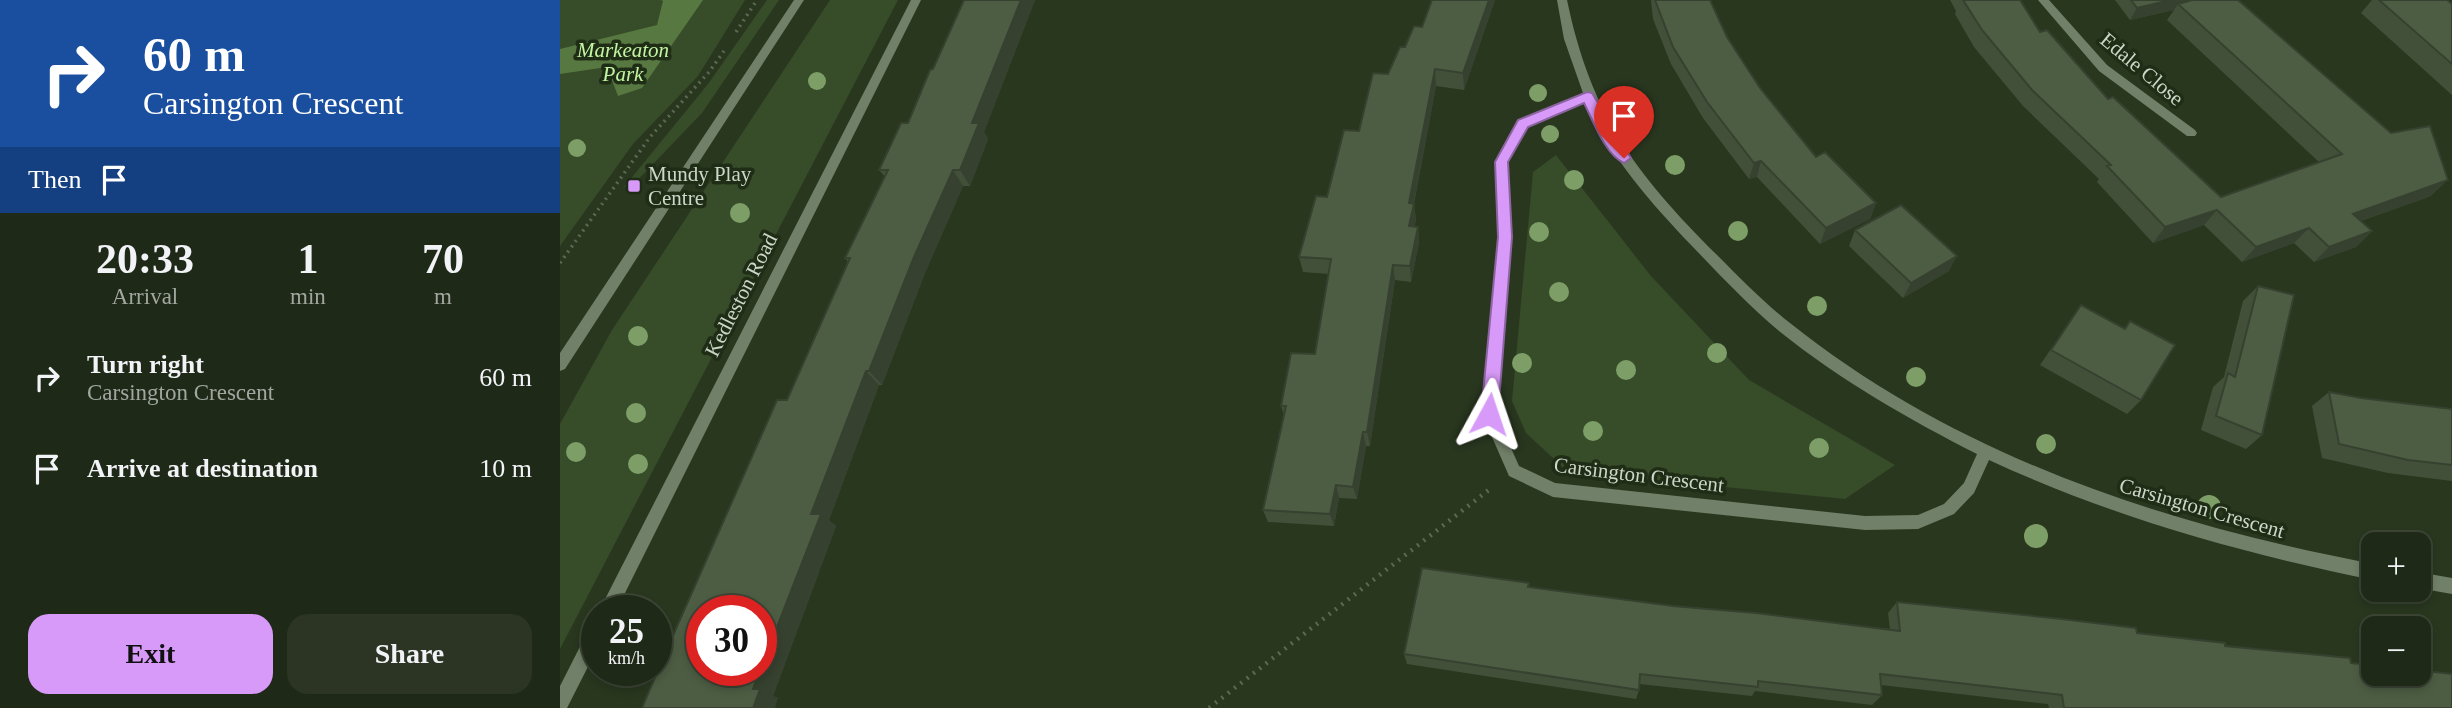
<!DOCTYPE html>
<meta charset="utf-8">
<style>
body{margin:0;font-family:Georgia,serif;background:#2c3524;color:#f1f3f6;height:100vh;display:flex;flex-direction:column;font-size:26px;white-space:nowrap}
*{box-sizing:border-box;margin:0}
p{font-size:23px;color:#a1a6a1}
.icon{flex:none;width:38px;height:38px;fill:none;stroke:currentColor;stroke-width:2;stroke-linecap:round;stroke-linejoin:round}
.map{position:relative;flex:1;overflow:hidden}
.sheet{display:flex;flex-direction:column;background:#1f2917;width:560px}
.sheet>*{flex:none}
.banner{background:#1a4fa0;color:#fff;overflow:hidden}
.controls{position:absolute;left:1801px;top:532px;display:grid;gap:14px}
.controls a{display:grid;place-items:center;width:70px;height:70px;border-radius:14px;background:#1f2917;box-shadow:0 4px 10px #0003,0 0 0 2px #3c4536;font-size:35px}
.speed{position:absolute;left:21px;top:595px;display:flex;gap:14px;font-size:35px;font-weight:700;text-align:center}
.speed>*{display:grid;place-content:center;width:91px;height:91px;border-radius:50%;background:#1f2917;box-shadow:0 4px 10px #0003,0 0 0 2px #3c4536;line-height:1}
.speed small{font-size:18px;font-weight:400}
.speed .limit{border:10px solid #d22;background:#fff;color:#111}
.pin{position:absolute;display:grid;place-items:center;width:60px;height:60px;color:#fff;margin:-72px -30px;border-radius:50% 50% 50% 0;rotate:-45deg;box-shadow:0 0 7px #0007}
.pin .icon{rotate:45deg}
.me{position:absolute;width:77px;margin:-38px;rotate:5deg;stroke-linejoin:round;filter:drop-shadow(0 0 5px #0008)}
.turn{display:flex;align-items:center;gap:24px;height:147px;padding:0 28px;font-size:32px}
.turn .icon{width:91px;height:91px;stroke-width:2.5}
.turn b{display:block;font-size:49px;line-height:60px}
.then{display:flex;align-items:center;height:66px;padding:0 28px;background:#0003;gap:14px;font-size:26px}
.eta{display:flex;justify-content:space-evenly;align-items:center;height:119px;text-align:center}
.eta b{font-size:42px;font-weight:800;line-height:49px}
.primary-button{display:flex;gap:14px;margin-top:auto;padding:14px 28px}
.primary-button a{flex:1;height:80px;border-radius:21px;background:#d89af8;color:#111;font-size:28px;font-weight:800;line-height:80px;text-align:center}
.primary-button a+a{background:#2c3524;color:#f1f3f6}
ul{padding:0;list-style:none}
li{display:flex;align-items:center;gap:21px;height:91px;padding:0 28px}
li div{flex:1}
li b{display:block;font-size:26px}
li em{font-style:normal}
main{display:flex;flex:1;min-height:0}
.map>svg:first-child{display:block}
.green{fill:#374c29}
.forest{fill:#587841}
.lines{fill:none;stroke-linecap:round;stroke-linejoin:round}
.path-far1{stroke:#5b6853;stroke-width:3.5;stroke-dasharray:2 4.5;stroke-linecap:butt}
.path{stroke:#5b6853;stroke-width:4.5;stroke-dasharray:2 6;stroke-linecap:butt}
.minor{fill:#718068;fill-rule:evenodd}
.tertiary{fill:#718068;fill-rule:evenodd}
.tree{fill:#7d9f67}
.wall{fill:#42503a}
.shaded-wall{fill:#36412f}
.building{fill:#4d5d43;stroke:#36412f;stroke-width:2}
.route{fill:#d89af8;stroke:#8c64a1;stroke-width:2}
.poi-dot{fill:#d89af8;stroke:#1f2d16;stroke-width:2.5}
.labels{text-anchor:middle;stroke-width:7;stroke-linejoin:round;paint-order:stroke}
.park-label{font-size:21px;font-style:italic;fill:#c2f4a2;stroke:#1f2d16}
.street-label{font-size:21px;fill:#cdd7c8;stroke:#1f2d16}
.poi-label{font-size:21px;fill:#cdd7c8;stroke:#1f2d16;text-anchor:start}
</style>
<main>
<section class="sheet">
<div class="banner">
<div class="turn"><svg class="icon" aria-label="right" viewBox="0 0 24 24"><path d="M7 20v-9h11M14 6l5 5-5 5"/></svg><div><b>60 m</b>Carsington Crescent</div></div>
<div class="then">Then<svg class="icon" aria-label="arrive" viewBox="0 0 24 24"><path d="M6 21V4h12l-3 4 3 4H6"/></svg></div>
</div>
<div class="eta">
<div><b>20:33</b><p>Arrival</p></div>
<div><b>1</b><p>min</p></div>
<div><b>70</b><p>m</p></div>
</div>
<ul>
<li><svg class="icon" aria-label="right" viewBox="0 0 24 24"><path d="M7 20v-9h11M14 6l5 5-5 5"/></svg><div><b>Turn right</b><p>Carsington Crescent</p></div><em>60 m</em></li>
<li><svg class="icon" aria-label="arrive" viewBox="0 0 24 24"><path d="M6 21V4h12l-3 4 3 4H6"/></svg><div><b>Arrive at destination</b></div><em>10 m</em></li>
</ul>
<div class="primary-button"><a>Exit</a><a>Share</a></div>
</section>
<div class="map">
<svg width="1892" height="708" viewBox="0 0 1892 708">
<rect width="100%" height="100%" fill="#29371f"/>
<path class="green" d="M 0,0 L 185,0 L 138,76 L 73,144 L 0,246 Z
M 207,0 L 219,0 L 142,113 L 70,188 L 64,187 L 148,84 Z
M 270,0 L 338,0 L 0,649 L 0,424 L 52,330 Z
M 996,155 L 1091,276 L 1189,380 L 1335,465 L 1285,499 L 1007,471 L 966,433 L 952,401 L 973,172 Z"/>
<path class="forest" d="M 101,0 L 143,0 L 82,88 L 58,96 L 47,67 L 0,74 L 0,49 L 97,25 L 103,1 Z"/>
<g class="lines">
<path class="path-far1" d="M 176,32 L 197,0
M 0,263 L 90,137 L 149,72 L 164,51"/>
<path class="path" d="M 649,708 L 930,489"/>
<path class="minor" d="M 351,0 L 361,0 L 56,611 L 39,611 Z
M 997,0 L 1007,0 C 1031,115 1075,173 1156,254 C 1180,278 1203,302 1230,323 C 1398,457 1604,524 1813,564 L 1813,580 C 1681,553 1552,517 1429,460 L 1414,493 L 1394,514 L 1358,529 L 1305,530 L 993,497 L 949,476 L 922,414 L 939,237 L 936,162 L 959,120 L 1023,93 L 1004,39 ZM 1026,101 C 1049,156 1091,203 1132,246 C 1160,275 1188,305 1219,331 C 1280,380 1348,419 1417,454 L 1404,483 L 1384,504 L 1358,515 L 1305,516 L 995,483 L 959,466 L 936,414 L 951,237 L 948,162 L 967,126 Z
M 1478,0 L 1489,0 L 1547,65 L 1635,130 L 1637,133 L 1635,136 L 1627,136 L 1539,71 Z
M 1858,572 L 1892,578 L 1892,594 L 1858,588 Z
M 37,623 L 37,649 L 7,708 L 0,708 L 0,686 L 31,625 Z"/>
<path class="tertiary" d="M 234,0 L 244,0 L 5,369 L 0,371 L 0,353 Z"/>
</g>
<g class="tree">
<circle cx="257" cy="81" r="9"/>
<circle cx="978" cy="93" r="9"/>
<circle cx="990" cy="134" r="9"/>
<circle cx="17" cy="148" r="9"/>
<circle cx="1115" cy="165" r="10"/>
<circle cx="1014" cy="180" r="10"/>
<circle cx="180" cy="213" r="10"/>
<circle cx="1178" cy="231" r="10"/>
<circle cx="979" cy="232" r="10"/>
<circle cx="999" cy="292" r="10"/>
<circle cx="1257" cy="306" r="10"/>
<circle cx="78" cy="336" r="10"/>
<circle cx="1157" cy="353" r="10"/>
<circle cx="962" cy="363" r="10"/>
<circle cx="1066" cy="370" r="10"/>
<circle cx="1356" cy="377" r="10"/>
<circle cx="76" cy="413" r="10"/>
<circle cx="1033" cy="431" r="10"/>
<circle cx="1486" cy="444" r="10"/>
<circle cx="1259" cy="448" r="10"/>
<circle cx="16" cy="452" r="10"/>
<circle cx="78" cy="464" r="10"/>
<circle cx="1649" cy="507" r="12"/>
<circle cx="1476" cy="536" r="12"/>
</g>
<path class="wall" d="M 404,0 L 475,0 L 424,132 L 428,139 L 410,186 L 403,186 L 365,273 L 322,385 L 319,385 L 269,520 L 276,526 L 213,696 L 218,698 L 82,708 L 227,400 L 288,262 L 285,258 L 325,177 L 319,170 L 348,123 Z
M 935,0 L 904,90 L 876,86 L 854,204 L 856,220 L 854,227 L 858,227 L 859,243 L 851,282 L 835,280 L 810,446 L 806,446 L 797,499 L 779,498 L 774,526 L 708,522 L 703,510 L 724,415 L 721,406 L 755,354 L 769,274 L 743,272 L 739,257 L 799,131 L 828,74 L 845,47 L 862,27 Z
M 1091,0 L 1150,0 L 1167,37 L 1200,88 L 1256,157 L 1316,203 L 1310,219 L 1260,244 L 1197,177 L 1189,179 L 1143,118 L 1111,64 L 1093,19 Z
M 1390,0 L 1460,0 L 1480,32 L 1548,99 L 1661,197 L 1759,162 L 1607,20 L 1614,10 L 1570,20 L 1555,0 L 1678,0 L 1871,196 L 1801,221 L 1812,231 L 1796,247 L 1754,262 L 1734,243 L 1682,262 L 1644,225 L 1593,243 L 1537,182 L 1539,179 L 1463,106 L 1414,47 L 1395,14 L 1396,11 Z
M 1812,0 L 1887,0 L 1892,4 L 1892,95 L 1801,13 Z
M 1295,230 L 1389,271 L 1343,298 L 1289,246 Z
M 1698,286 L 1702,435 L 1686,449 L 1641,430 L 1653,387 L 1664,377 L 1683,301 Z
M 1521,305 L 1564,329 L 1570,321 L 1581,400 L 1567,414 L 1480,365 Z
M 1769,392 L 1801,398 L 1892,409 L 1892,481 L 1828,473 L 1762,458 L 1752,406 Z
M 969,587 L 1113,606 L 1330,629 L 1328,613 L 1337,602 L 1577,633 L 1791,663 L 1892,708 L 1489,708 L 1488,704 L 1321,685 L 1322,695 L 1312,705 L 1195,691 L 1192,696 L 1079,684 L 1079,690 L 1076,699 L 847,664 L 844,654 Z"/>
<path class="shaded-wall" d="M 461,0 L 475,0 L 424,132 L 428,139 L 410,186 L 400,170 L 412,123 Z
M 929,0 L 935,0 L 904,90 L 903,73 Z
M 1611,0 L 1654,0 L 1618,4 L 1614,10 L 1570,20 L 1577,8 Z
M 875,69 L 876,86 L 853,207 L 854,204 L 856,220 L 851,242 L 849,226 L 849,203 Z
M 1201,161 L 1197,177 L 1189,179 L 1194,163 Z
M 393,170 L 403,186 L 365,273 L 322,385 L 309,371 L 354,257 Z
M 1888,180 L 1871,196 L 1777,229 L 1793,214 Z
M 1316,203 L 1310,219 L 1260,244 L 1266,228 Z
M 1657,210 L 1644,225 L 1593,243 L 1605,227 Z
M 858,227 L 859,243 L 851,282 L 850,266 Z
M 1749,228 L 1734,243 L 1682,262 L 1696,247 Z
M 1812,231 L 1796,247 L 1754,262 L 1769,247 Z
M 1397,256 L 1389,271 L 1343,298 L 1351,283 Z
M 833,265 L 835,280 L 810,446 L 807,432 Z
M 306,371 L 319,385 L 269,520 L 276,526 L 213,696 L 218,698 L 215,708 L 193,708 L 193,689 L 201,670 L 251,514 Z
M 803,432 L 806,446 L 797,499 L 793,487 Z
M 776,485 L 779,498 L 774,526 L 770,514 Z"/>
<path class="building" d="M 404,0 L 461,0 L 412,123 L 419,123 L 400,170 L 393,170 L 354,257 L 309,371 L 306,371 L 251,514 L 261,514 L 201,668 L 201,611 L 142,611 L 142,670 L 200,670 L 193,689 L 200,689 L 193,708 L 82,708 L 107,649 L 217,400 L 227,400 L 290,258 L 285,258 L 328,170 L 319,170 L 341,123 L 348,123 L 370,70 L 373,69 Z
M 872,0 L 929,0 L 903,73 L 875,69 L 849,203 L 854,204 L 849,226 L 858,227 L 850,266 L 833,265 L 807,432 L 803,432 L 793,487 L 776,485 L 770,514 L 703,510 L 726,406 L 721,406 L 731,353 L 755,354 L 771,259 L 739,257 L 756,196 L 767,197 L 784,130 L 799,131 L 813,73 L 828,74 L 840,47 L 845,47 L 854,26 L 862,27 Z
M 1095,0 L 1150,0 L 1167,37 L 1200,88 L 1256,157 L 1265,152 L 1316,203 L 1266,228 L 1201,161 L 1194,163 L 1147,102 L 1113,47 Z
M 1403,0 L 1460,0 L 1480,32 L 1487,30 L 1548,99 L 1553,97 L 1661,197 L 1782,154 L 1618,4 L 1632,0 L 1678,0 L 1831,133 L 1870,126 L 1888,180 L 1793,214 L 1812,231 L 1769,247 L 1749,228 L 1696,247 L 1657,210 L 1605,227 L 1547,166 L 1551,165 L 1472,90 L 1422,30 Z
M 1571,0 L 1611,0 L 1577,8 Z
M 1819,0 L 1887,0 L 1892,4 L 1892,64 Z
M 1341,205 L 1397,256 L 1351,283 L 1295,230 Z
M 1698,286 L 1734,295 L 1702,435 L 1656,416 L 1668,373 L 1675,377 Z
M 1521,305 L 1565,329 L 1570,321 L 1615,345 L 1581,400 L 1491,350 Z
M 1769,392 L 1801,398 L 1892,409 L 1892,465 L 1848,460 L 1779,444 Z
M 862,568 L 969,583 L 968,587 L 1113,606 L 1196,613 L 1340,631 L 1337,602 L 1502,619 L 1576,628 L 1577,633 L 1665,643 L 1665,646 L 1790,658 L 1791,663 L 1813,665 L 1813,674 L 1858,674 L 1858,670 L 1892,674 L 1892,708 L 1504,708 L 1502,695 L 1320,674 L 1322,695 L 1198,681 L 1198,687 L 1080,674 L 1079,690 L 844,654 Z"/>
<path class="route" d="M 1027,92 L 1032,93 L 1071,158 L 1064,163 C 1045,155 1033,120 1024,103 L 968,127 L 948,162 L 952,237 L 938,414 L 935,419 L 924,419 L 921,414 L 938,237 L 935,162 L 958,120 Z"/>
<rect class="poi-dot" x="67" y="179" width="14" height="14" rx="3.5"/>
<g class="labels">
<g class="park-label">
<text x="63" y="57">Markeaton<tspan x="63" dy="24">Park</tspan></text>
</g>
<g class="street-label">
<text transform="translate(1582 69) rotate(40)" y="7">Edale Close</text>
<text transform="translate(181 295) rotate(-63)" y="7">Kedleston Road</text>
<text transform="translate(1079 475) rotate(7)" y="7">Carsington Crescent</text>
<text transform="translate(1642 508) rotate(16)" y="7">Carsington Crescent</text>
</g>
<g class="poi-label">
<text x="88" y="181">Mundy Play<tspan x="88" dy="24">Centre</tspan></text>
</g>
</g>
</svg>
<div class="controls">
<a>+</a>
<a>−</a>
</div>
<div class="speed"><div>25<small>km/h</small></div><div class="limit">30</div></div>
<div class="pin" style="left:1064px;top:158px;background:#d93025"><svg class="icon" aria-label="arrive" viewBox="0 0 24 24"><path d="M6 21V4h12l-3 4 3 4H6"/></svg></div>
<svg class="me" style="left:929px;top:414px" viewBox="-20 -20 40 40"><path d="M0-17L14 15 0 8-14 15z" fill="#d89af8" stroke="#fff" stroke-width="4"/></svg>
</div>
</main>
